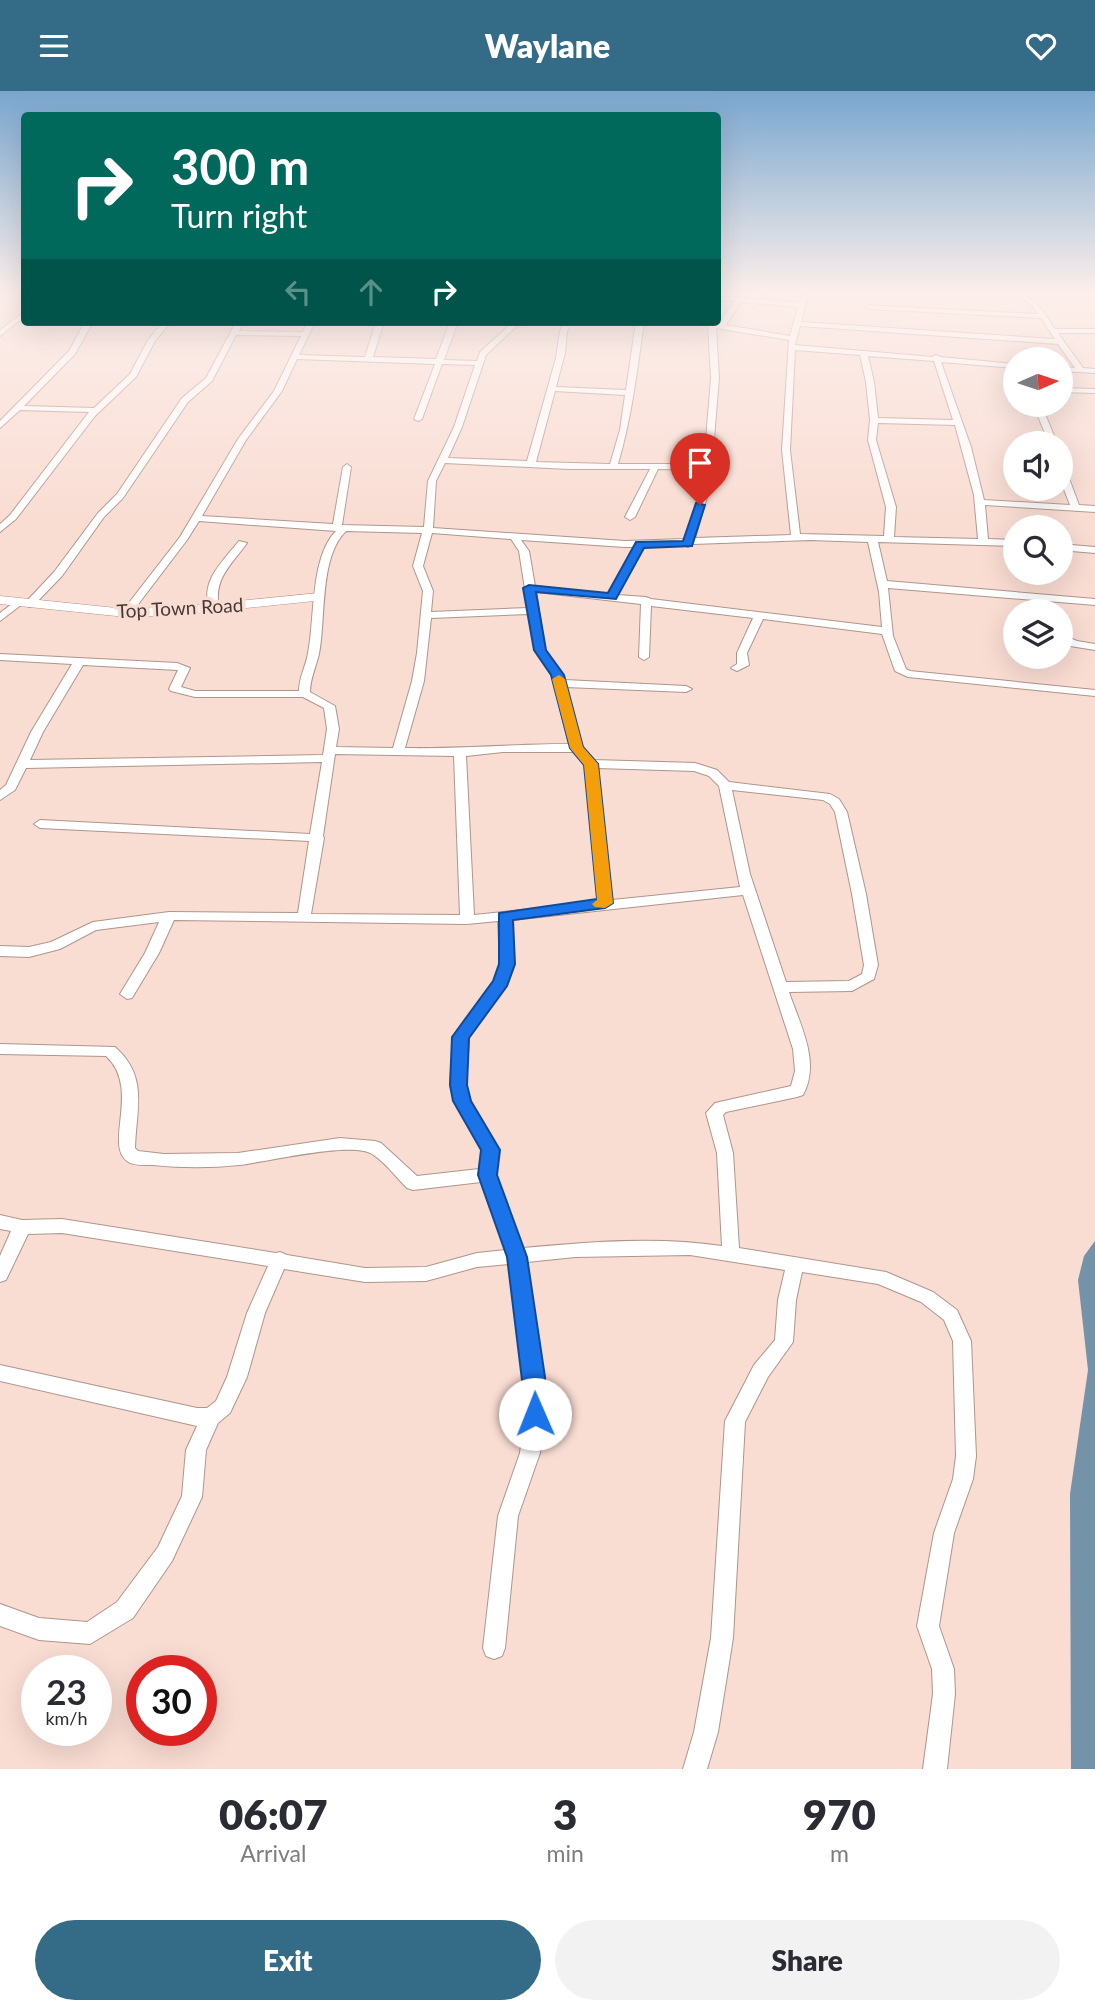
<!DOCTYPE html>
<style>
body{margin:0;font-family:Lato,sans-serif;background:#f2f2f3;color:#2b2b33;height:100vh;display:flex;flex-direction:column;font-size:26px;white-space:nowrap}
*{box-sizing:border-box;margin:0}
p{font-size:23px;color:#7c7c81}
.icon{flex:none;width:38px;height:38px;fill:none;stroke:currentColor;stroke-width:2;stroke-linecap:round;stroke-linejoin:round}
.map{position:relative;height:1678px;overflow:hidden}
.sheet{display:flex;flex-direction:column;background:#fff;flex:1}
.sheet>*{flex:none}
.banner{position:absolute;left:21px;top:21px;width:700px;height:214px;border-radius:7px;box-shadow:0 7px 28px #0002;background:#00695c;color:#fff;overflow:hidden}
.needle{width:46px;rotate:87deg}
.tools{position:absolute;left:1003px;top:256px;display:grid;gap:14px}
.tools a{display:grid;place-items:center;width:70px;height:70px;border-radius:50%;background:#fff;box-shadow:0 7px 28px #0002;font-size:35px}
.speed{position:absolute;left:21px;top:1564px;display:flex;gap:14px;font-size:35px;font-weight:700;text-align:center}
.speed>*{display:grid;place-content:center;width:91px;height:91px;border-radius:50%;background:#fff;box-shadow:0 7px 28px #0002;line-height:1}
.speed small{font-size:18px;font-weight:400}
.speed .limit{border:10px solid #d22;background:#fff;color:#111}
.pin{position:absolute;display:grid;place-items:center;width:60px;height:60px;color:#fff;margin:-72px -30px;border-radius:50% 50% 50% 0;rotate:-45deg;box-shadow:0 0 7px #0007}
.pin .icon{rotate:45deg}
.me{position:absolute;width:77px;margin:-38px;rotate:359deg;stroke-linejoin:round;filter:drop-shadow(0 0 5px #0008)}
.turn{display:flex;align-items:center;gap:24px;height:147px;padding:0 35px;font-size:32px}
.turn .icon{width:91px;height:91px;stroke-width:2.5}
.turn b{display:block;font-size:49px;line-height:60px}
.lanes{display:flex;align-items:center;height:66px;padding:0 35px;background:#0003;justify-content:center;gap:35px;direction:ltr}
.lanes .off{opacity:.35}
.eta{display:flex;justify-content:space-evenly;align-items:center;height:119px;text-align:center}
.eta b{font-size:42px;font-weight:800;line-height:49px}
.cta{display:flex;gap:14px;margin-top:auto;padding:14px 35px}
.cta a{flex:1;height:80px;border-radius:42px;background:#346b86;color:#fff;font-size:28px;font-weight:800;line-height:80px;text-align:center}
.cta a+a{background:#f2f2f3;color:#2b2b33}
header{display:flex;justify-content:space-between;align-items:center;height:91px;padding:0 35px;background:#346b86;color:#fff;font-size:32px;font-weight:800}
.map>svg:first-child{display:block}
.water{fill:#7492a8}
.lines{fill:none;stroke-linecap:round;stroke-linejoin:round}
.minor-casing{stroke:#af958b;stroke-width:2}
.tertiary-casing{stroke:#af958b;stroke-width:1}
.minor{fill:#fff;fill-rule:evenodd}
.tertiary{fill:#fff;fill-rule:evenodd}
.route{fill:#1a73e8;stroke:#114b97;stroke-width:2}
.slow{fill:#f59e0b}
.labels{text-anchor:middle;stroke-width:7;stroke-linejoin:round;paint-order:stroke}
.far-street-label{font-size:19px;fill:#443935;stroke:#f9dcd2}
</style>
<header><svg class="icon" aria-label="menu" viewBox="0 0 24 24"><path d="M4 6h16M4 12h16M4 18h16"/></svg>Waylane<svg class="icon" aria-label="heart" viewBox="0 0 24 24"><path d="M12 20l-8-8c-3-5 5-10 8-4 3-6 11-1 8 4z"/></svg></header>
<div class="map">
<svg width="1095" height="1678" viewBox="0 0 1095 1678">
<rect width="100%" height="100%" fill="#f9dcd2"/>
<path class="water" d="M 1095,1150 L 1095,1678 L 1071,1678 L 1070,1403 L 1088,1279 L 1078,1189 L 1084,1165 Z"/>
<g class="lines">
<defs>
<path id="minor" d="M 802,203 L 808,203 L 801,231 L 1055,248 L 1041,227 L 868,218 L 865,216 L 868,214 L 1037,223 L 1033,215 L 1016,203 C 1035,203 1045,224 1055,238 L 1095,238 L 1095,242 L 1058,242 L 1083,277 L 1095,278 L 1095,282 L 1060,280 L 1060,276 L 1075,277 L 1058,253 L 800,235 L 795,254 L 932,266 L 936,264 L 940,266 L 1015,273 L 1015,277 L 941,271 L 971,356 L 984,409 L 1070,414 L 1060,388 L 1060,372 L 1064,374 L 1079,414 L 1095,415 L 1095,421 L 985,414 L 988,448 L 1015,449 L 1015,455 L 878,451 L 887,490 L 1095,508 L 1095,514 L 888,497 L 893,545 L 906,578 L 910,580 L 1095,599 L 1095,605 L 908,586 L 895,580 L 882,543 L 763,528 L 747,562 L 749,574 L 737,580 L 731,577 L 737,573 L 737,562 L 753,527 L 651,515 L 649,566 L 644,569 L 639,566 L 641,513 L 536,501 L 545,559 L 565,589 L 686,595 L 692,598 L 686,601 L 566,596 L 582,656 L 594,669 L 695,672 L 717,679 L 729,691 L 830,703 L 839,708 L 847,721 L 866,803 L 878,874 L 874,888 L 852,900 L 789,901 C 800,934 821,971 803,1004 L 797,1006 L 726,1021 L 723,1024 L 733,1062 L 739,1157 L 886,1181 L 933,1201 L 957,1219 L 971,1250 L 976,1365 L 973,1388 L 954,1442 L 939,1535 L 954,1578 L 955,1603 L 947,1678 L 923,1678 L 933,1603 L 932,1578 L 917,1535 L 934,1442 L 953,1388 L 956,1365 L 953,1250 L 944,1229 L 921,1211 L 878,1193 L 802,1181 L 796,1209 L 793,1251 L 768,1286 L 745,1331 L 733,1547 L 718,1641 L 707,1678 L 683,1678 L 694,1641 L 711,1547 L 725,1330 L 754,1274 L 775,1249 L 778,1209 L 785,1179 L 690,1164 L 575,1166 L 527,1171 L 544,1286 L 545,1323 L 540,1362 L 518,1425 L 505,1557 L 502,1565 L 494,1568 L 486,1565 L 483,1557 L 498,1425 L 520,1362 L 525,1323 L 524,1286 L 509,1173 L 477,1176 L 426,1190 L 365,1191 L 284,1178 L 265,1222 L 247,1286 L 230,1322 L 218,1332 L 206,1359 L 202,1406 L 172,1470 L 133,1527 L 90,1553 L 39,1549 L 0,1535 L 0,1513 L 39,1527 L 87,1531 L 117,1511 L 158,1456 L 182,1405 L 186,1359 L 197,1335 L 0,1290 L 0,1274 L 197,1317 L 207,1317 L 216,1310 L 227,1286 L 247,1222 L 268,1175 L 62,1142 L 28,1143 L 6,1189 L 0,1191 L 0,1165 L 11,1140 L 0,1138 L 0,1124 L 22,1129 L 62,1128 L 276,1162 L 280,1161 L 287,1164 L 365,1177 L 426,1176 L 477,1162 L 506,1159 L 481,1091 L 413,1099 L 407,1097 C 396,1086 385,1071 372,1063 C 351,1050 267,1071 239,1074 C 212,1077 181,1077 153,1074 C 146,1074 133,1075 127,1070 C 104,1053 141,997 106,965 L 0,963 L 0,953 L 115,956 C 149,986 136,1018 135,1057 L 138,1060 L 164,1063 L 238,1062 L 340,1047 L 375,1050 L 381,1052 L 417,1085 L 479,1078 L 482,1059 L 454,1010 L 450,994 L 453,946 L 494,890 L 500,873 L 498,830 L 467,833 L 174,829 L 159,862 L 132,907 L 127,908 L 120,903 L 145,862 L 159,831 L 96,839 L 60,858 L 29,866 L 0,865 L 0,855 L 29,856 L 51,851 L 93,831 L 169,821 L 298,822 L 309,750 L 40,737 L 34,733 L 40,729 L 310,743 L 322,671 L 26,677 L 15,699 L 0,709 L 0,699 L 6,694 L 31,641 L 72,573 L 0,569 L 0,563 L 177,572 L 190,577 L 181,596 L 195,600 L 299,600 C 299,586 306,575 308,562 C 315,528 310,466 336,440 L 199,430 L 187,449 L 130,524 L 126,525 L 121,522 L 180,446 L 238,348 L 274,300 L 301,245 L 236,244 L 212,290 L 188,311 L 123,407 L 104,426 L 62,485 L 33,515 L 29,516 L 24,513 L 54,481 L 98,422 L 117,403 L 182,307 L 206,287 L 236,231 L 244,231 L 239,240 L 303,241 L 307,231 L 315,231 L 299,264 L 365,266 L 376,231 L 384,231 L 373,266 L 436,268 L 450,231 L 458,231 L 444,269 L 477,270 L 480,261 L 513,231 L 521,231 L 486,264 L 462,336 L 448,367 L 527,370 L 556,267 L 560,240 L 564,231 L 572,231 L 567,240 L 565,262 L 556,296 L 626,299 L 636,231 L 644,231 C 637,280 632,325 618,373 L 704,373 L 711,287 L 708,235 L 691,231 L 719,233 L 734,210 L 718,209 L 718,205 L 799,212 ZM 741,211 L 798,216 L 790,245 L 726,234 ZM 716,237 L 789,249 L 782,359 L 791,444 L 695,447 L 710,396 L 719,287 ZM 795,259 L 860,264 L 866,291 L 870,329 L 868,349 L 886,416 L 884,445 L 800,443 L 790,359 ZM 868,265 L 934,270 L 953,329 L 878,327 L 874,291 ZM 297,268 L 435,273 L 414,328 L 418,330 L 422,328 L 442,273 L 475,274 L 454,336 L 428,390 L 424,436 L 342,434 L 351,376 L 347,373 L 343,376 L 333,433 L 202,425 L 246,349 L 282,300 ZM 555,300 L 625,304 L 620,339 L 610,373 L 536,371 ZM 878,332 L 955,334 L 974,404 L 978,448 L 894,446 L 896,416 L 876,349 ZM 445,372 L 569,378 L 650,378 L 625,426 L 630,429 L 635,426 L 658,378 L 703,379 L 702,396 L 685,448 L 625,450 L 433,437 L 436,390 ZM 346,440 L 422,442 L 413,475 L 423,500 L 417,562 L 412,590 L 393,657 L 336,656 L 339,638 L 335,615 L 310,601 C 310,588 316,576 319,563 C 326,528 319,466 346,440 ZM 432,442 L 511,448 L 519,460 L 528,517 L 431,521 L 433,500 L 423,475 ZM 521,449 L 625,456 L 634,456 L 607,503 L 535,495 L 529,460 ZM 810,449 L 868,451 L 879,501 L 882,536 L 651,508 L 646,506 L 617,504 L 644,455 L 684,454 L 688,456 L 693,453 ZM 529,523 L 535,559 L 552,585 L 569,653 C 514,653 460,658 405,657 L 424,590 L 431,527 ZM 83,574 L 178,579 L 169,598 L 171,600 L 195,606 L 303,606 L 324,617 L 327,638 L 323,664 L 30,669 L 43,641 ZM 503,661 L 573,661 L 585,674 L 598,811 L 474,824 L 466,665 ZM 335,663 L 454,665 L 460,824 L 311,823 L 324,747 L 323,745 ZM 597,677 L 694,680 L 709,685 L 719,695 L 740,796 L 612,809 ZM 732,699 L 823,709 L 830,713 L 835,721 L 852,803 L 864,874 L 862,883 L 849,890 L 786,891 L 750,783 ZM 743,804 L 793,958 L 795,980 L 791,995 L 715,1012 L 706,1022 L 717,1062 L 722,1155 C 657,1145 588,1151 523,1157 L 495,1084 L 498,1059 L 470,1010 L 466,994 L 469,947 L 506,894 L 514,873 L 512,829 Z
M 24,221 L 24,226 L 0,245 L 0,239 Z
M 85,231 L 93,231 L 75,263 L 24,315 L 94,317 L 130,283 L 148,249 L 163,231 L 205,232 L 201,234 L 168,234 L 155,250 L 136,286 L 95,325 L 16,428 L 0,441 L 0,433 L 10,424 L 89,321 L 20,319 L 0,337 L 0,330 L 69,260 Z
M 1060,297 L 1095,298 L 1095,302 L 1060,301 Z
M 1033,313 L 1041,313 L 1057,352 L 1049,352 Z
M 239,450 L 247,452 C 232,473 213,488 219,516 L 218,518 L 210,518 C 199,491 223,470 239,450 Z
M 1060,453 L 1095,456 L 1095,462 L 1060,459 Z
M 17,509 L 21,510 L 21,514 L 0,530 L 0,522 Z
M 1060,543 L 1077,550 L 1095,553 L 1095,559 L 1070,555 L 1060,550 Z"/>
<path id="tertiary" d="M 319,502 L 324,503 L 324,509 L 178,524 L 126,526 L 0,513 L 0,505 L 126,518 L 178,516 Z"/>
</defs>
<use href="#minor" class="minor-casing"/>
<use href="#tertiary" class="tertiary-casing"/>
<use href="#minor" class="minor"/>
<use href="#tertiary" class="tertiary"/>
</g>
<linearGradient id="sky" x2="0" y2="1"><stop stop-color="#79a6ce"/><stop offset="0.46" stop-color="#fcefeb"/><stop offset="1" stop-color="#fcefeb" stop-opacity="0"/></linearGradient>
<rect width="1095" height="438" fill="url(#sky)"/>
<path class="route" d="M 696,412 L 705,414 L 692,455 L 644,457 L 616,508 L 536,501 L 546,559 L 564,584 L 583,656 L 598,673 L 613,812 L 605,817 L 513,829 L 515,873 L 507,895 L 469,947 L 467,994 L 471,1010 L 500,1059 L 497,1084 L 527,1166 L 545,1286 L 546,1323 L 543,1330 L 535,1333 L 527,1330 L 507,1166 L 478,1084 L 481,1059 L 453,1010 L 450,994 L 452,946 L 493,890 L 499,873 L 499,822 L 597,808 L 584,674 L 570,657 L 551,584 L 534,559 L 523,497 L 529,494 L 608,502 L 636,451 L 683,450 Z"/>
<path class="slow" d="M 559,584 L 565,588 L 583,656 L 598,673 L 613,812 L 605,817 L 595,816 L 592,813 L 597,809 L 584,674 L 570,657 L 552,588 Z"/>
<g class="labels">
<g class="far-street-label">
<text transform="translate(180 517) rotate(-3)" y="7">Top Town Road</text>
</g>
</g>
</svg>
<div class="tools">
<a><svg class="needle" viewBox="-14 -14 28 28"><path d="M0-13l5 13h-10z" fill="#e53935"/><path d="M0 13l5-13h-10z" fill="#7c7c81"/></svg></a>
<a><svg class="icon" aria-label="sound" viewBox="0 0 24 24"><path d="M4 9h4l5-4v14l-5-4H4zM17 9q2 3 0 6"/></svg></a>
<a><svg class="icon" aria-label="search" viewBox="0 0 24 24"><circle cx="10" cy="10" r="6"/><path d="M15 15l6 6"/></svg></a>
<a><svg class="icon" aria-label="layers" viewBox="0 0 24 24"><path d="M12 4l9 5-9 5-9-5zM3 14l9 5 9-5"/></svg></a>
</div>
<div class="speed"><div>23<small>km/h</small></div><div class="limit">30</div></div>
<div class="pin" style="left:700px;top:414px;background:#d93025"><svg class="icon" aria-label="arrive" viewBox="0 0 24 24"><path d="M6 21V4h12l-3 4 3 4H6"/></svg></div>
<svg class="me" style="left:535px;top:1323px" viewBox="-20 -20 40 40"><circle r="19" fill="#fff"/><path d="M0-13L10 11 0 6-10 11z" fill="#1a73e8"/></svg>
<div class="banner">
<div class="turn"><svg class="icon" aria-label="right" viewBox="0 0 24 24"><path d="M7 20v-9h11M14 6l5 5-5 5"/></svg><div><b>300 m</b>Turn right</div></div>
<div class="lanes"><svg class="icon off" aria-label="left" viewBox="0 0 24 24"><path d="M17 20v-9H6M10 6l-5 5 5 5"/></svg><svg class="icon off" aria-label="ahead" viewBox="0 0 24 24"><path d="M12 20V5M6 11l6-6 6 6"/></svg><svg class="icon" aria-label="right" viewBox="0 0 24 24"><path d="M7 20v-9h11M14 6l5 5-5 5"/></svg></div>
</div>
</div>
<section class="sheet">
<div class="eta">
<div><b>06:07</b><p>Arrival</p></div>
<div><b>3</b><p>min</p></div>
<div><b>970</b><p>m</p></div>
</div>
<div class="cta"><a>Exit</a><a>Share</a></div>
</section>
